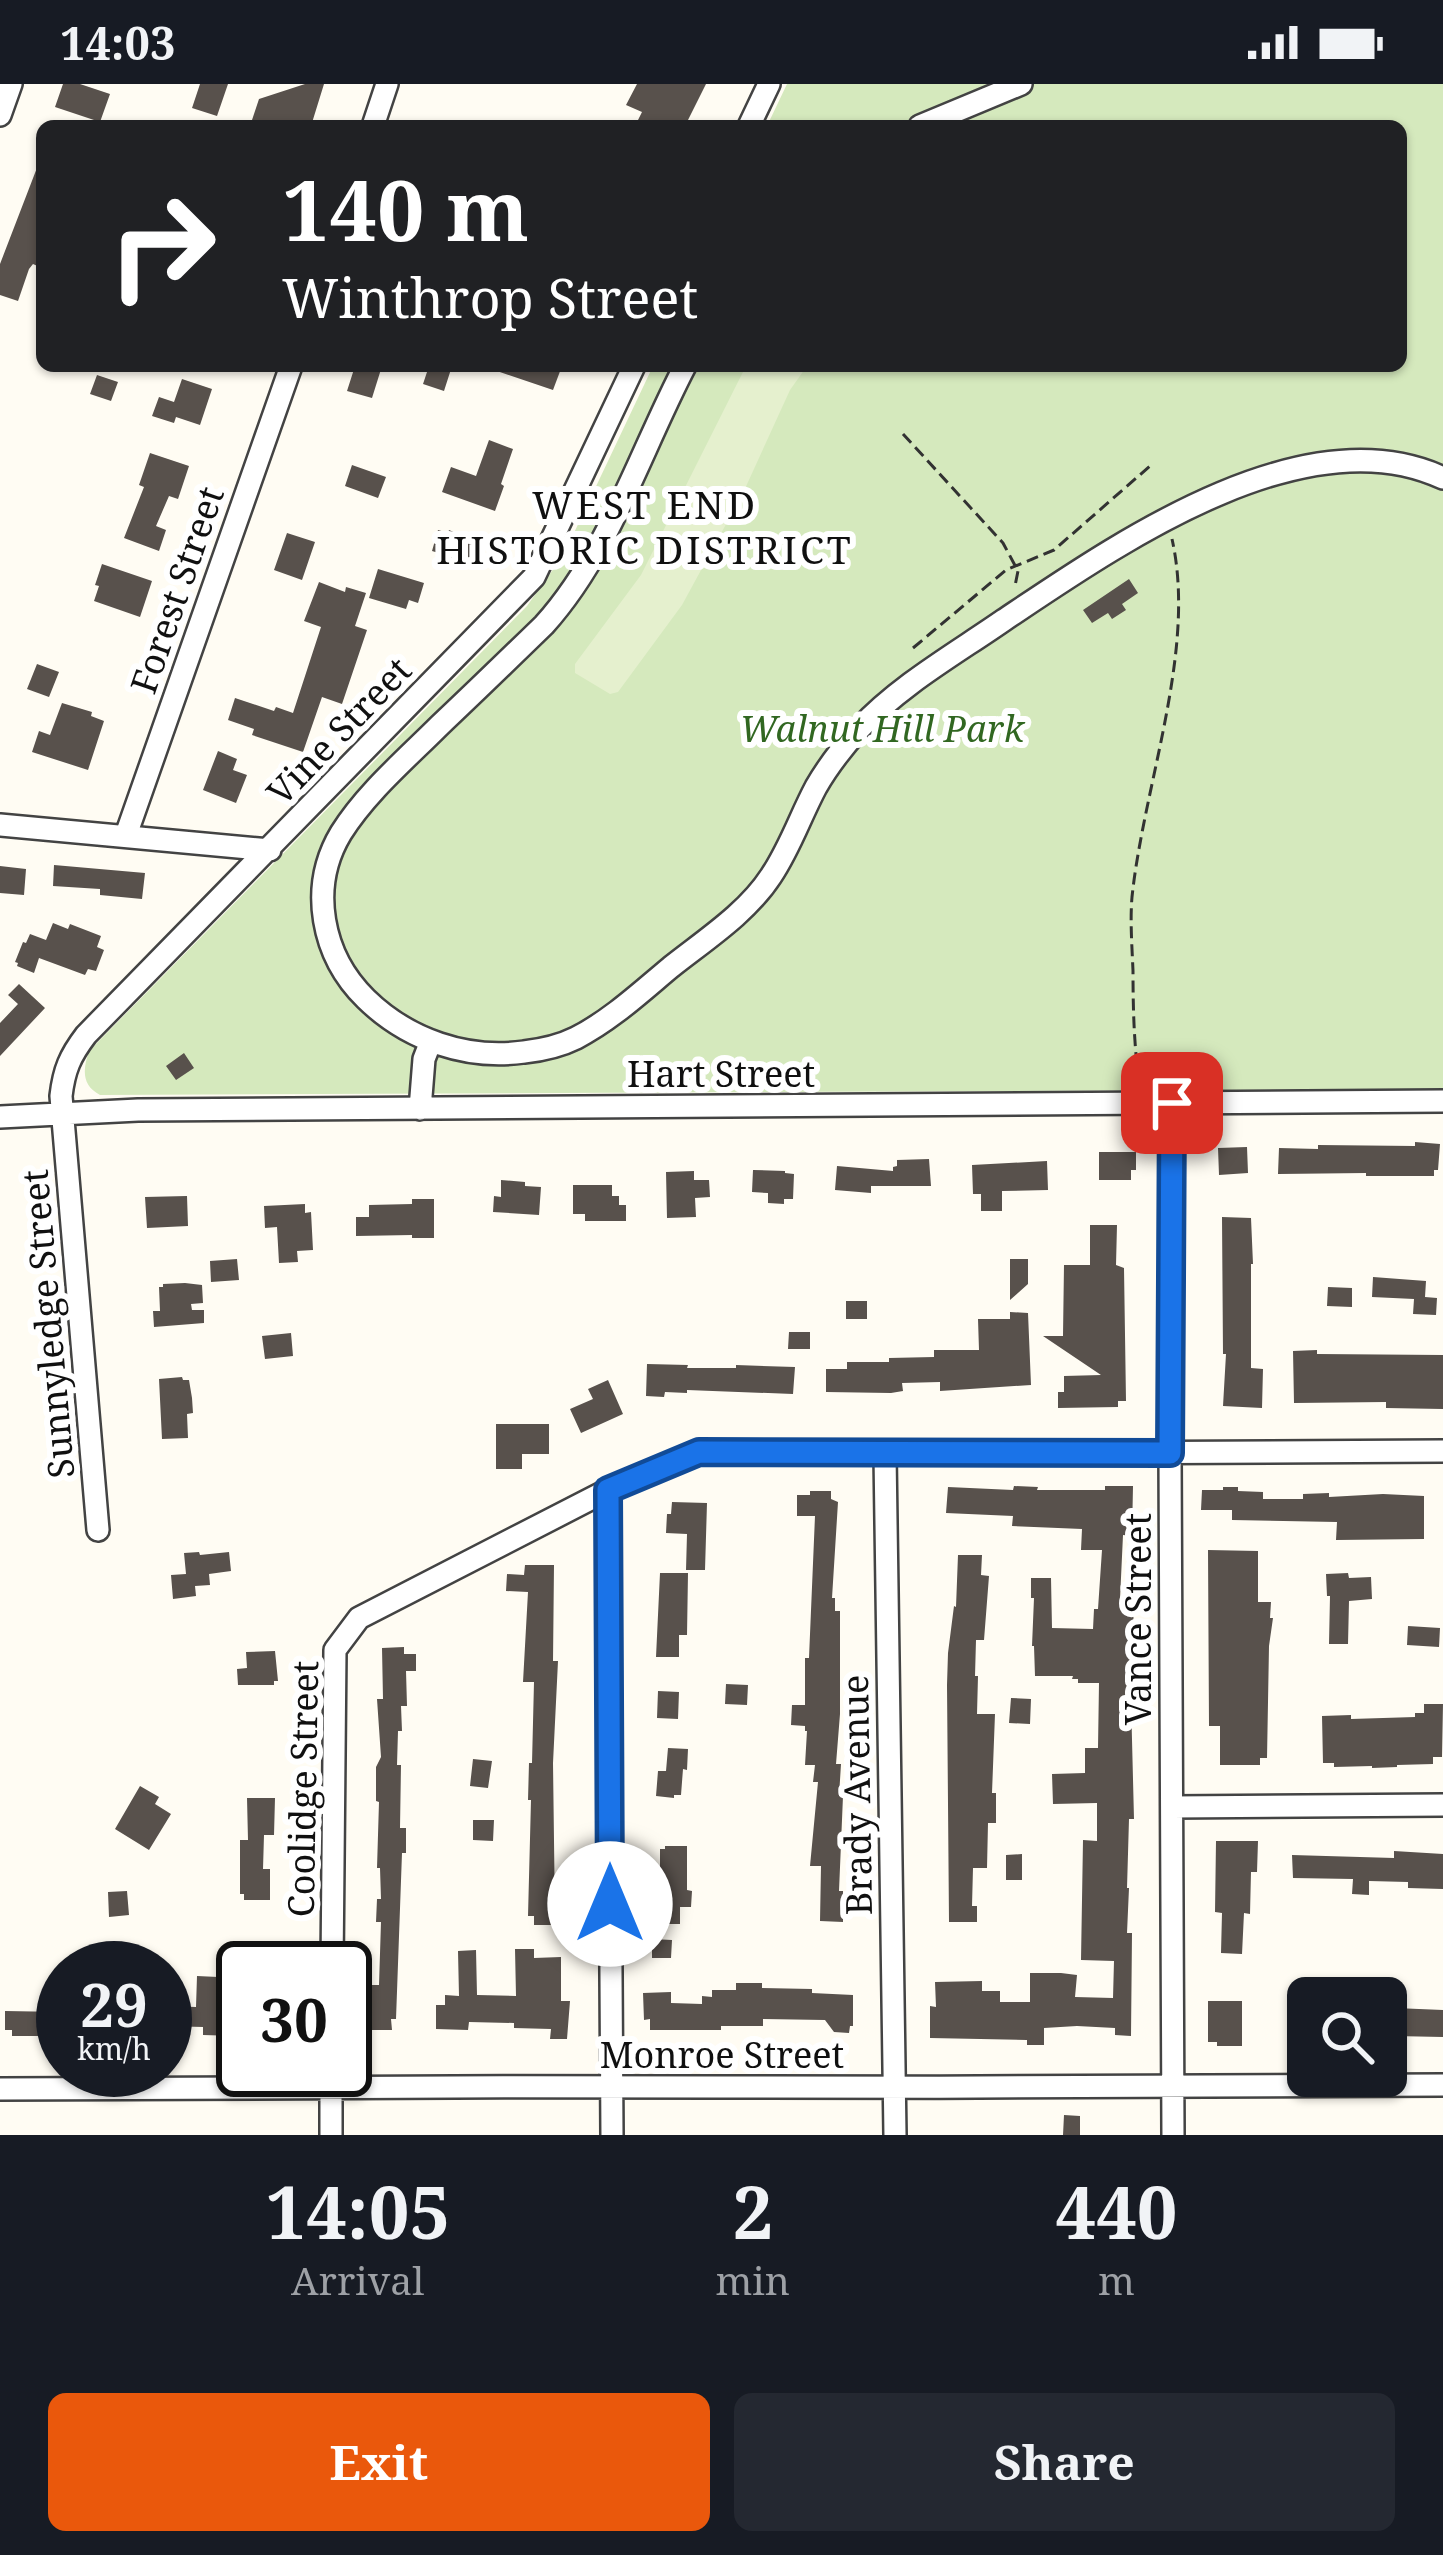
<!DOCTYPE html>
<style>
body{margin:0;font-family:"Noto Serif",serif;background:#242831;color:#f1f3f6;height:100vh;display:flex;flex-direction:column;font-size:45px;white-space:nowrap}
*{box-sizing:border-box;margin:0}
p{font-size:39px;color:#9ea1a6}
.icon{flex:none;width:66px;height:66px;fill:none;stroke:currentColor;stroke-width:2;stroke-linecap:round;stroke-linejoin:round}
.map{position:relative;height:2051px;overflow:hidden}
.side{display:flex;flex-direction:column;background:#171b24;flex:1}
.side>*{flex:none}
.top-card{position:absolute;left:36px;top:36px;width:1371px;height:252px;border-radius:18px;box-shadow:0 3px 9px #0004;background:#202124;color:#fff;overflow:hidden}
.fabs{position:absolute;left:1287px;top:1893px;display:grid;gap:24px}
.fabs a{display:grid;place-items:center;width:120px;height:120px;border-radius:18px;background:#171b24;box-shadow:0 3px 9px #0004;font-size:60px}
.speed{position:absolute;left:36px;top:1857px;display:flex;gap:24px;font-size:60px;font-weight:700;text-align:center}
.speed>*{display:grid;place-content:center;width:156px;height:156px;border-radius:50%;background:#171b24;box-shadow:0 3px 9px #0004;line-height:1}
.speed small{font-size:30px;font-weight:400}
.speed .limit{border:6px solid #111;border-radius:18px;background:#fff;color:#111}
.pin{position:absolute;display:grid;place-items:center;width:102px;height:102px;color:#fff;margin:-51px;border-radius:24px;box-shadow:0 6px 18px #0006}
.me{position:absolute;width:132px;margin:-66px;rotate:0deg;stroke-linejoin:round;filter:drop-shadow(0 0 9px #0008)}
.turn{display:flex;align-items:center;gap:42px;height:252px;padding:0 48px;font-size:54px}
.turn .icon{width:156px;height:156px;stroke-width:2.5}
.turn b{display:block;font-size:84px;line-height:102px}
.eta{display:flex;justify-content:space-evenly;align-items:center;height:204px;text-align:center}
.eta b{font-size:72px;font-weight:700;line-height:84px}
.button{display:flex;gap:24px;margin-top:auto;padding:24px 48px}
.button a{flex:1;height:138px;border-radius:18px;background:#ea580c;color:#fff;font-size:48px;font-weight:700;line-height:138px;text-align:center}
.button a+a{background:#242831;color:#f1f3f6}
.status{display:flex;justify-content:space-between;align-items:center;height:84px;padding:0 60px;background:#171b24;direction:ltr}
.status svg{height:33px;fill:currentColor}
.map>svg:first-child{display:block}
.green{fill:#d5e9bd}
.pitch{fill:#e5f0ce}
.building{fill:#58514c}
.lines{fill:none;stroke-linecap:round;stroke-linejoin:round}
.minor-casing{stroke:#434343;stroke-width:26}
.path{stroke:#323232;stroke-width:3;stroke-dasharray:12 6;stroke-linecap:butt}
.minor{stroke:#fff;stroke-width:21}
.route-casing{stroke:#114b97;stroke-width:30}
.route{stroke:#1a73e8;stroke-width:21}
.labels{text-anchor:middle;stroke-width:12;stroke-linejoin:round;paint-order:stroke}
.street-label{font-size:36px;fill:#101010;stroke:#fff}
.park-label{font-size:36px;font-style:italic;fill:#316721;stroke:#fff}
.neighbourhood-label{font-size:39px;letter-spacing:3px;fill:#101010;stroke:#fff}
</style>
<div class="status"><b>14:03</b><svg viewBox="0 0 49 12"><path d="M0 12V9h3v3zM5 12V6h3v6zM10 12V3h3v9zM15 12V0h3v12zM26 1h20v11H26zM47 4h2v5h-2z"/></svg></div>
<div class="map">
<svg width="1443" height="2051" viewBox="0 0 1443 2051">
<rect width="100%" height="100%" fill="#fffcf3"/>
<path class="green" d="M 787,0 L 1443,0 L 1443,1005 L 100,1011 C 81,1001 83,985 89,967 L 527,522 L 564,470 L 653,282 L 1401,282 L 1401,42 L 767,42 Z"/>
<path class="pitch" d="M 746,282 L 807,282 L 790,306 L 743,409 L 682,521 L 618,608 L 610,610 L 575,589 L 575,580 L 641,491 Z"/>
<path class="building" d="M 63,0 L 80,0 L 110,10 L 100,38 L 55,23 Z
M 200,0 L 228,0 L 217,32 L 192,24 Z
M 305,0 L 324,0 L 311,42 L 250,42 L 259,15 Z
M 637,0 L 706,0 L 685,42 L 635,42 L 642,28 L 626,21 Z
M 40,76 L 42,184 L 33,180 L 29,185 L 18,217 L 0,211 L 0,180 Z
M 355,282 L 382,282 L 372,314 L 347,307 Z
M 429,282 L 452,282 L 444,307 L 423,300 Z
M 492,282 L 562,282 L 553,306 L 491,285 Z
M 97,291 L 118,298 L 111,317 L 90,310 Z
M 182,295 L 212,305 L 200,341 L 176,333 L 174,339 L 152,332 L 159,313 L 174,318 Z
M 489,356 L 513,365 L 501,400 L 504,402 L 495,427 L 442,408 L 451,383 L 476,392 Z
M 150,369 L 189,382 L 178,415 L 169,412 L 156,442 L 166,446 L 159,467 L 124,454 L 144,403 L 139,401 Z
M 352,381 L 386,393 L 378,414 L 345,402 Z
M 438,446 L 448,449 L 449,446 L 480,459 L 473,480 L 458,476 L 455,483 L 440,478 L 442,470 L 432,467 Z
M 287,449 L 315,458 L 302,496 L 274,486 Z
M 102,480 L 152,497 L 140,533 L 94,517 L 99,502 L 95,501 Z
M 378,485 L 424,499 L 418,519 L 409,516 L 406,525 L 369,514 Z
M 1129,495 L 1138,509 L 1122,520 L 1126,526 L 1112,535 L 1108,529 L 1092,539 L 1083,526 Z
M 319,498 L 345,508 L 346,503 L 366,509 L 355,542 L 367,546 L 342,620 L 322,613 L 303,668 L 252,651 L 254,645 L 228,636 L 235,614 L 274,627 L 276,623 L 293,629 L 321,543 L 304,537 Z
M 37,580 L 59,588 L 49,613 L 27,605 Z
M 62,619 L 92,628 L 91,632 L 104,637 L 88,686 L 32,668 L 39,647 L 50,651 Z
M 218,667 L 237,675 L 233,686 L 247,691 L 236,719 L 203,706 Z
M 54,781 L 145,789 L 142,815 L 100,811 L 100,805 L 53,802 Z
M 0,782 L 26,785 L 24,811 L 0,809 Z
M 53,839 L 68,845 L 70,840 L 101,852 L 97,863 L 104,866 L 96,887 L 88,885 L 85,891 L 39,874 L 34,889 L 17,882 L 18,879 L 15,878 L 23,858 L 26,859 L 30,850 L 46,856 Z
M 19,900 L 45,924 L 0,972 L 0,939 L 18,920 L 8,911 Z
M 184,969 L 194,984 L 176,996 L 166,982 Z
M 1415,1058 L 1440,1060 L 1438,1086 L 1434,1086 L 1434,1092 L 1366,1092 L 1366,1089 L 1278,1090 L 1279,1064 L 1318,1065 L 1318,1061 L 1415,1062 Z
M 1247,1063 L 1248,1089 L 1219,1091 L 1218,1064 Z
M 1099,1068 L 1136,1068 L 1136,1086 L 1131,1086 L 1131,1096 L 1099,1096 Z
M 929,1075 L 931,1102 L 871,1102 L 871,1109 L 835,1106 L 837,1082 L 893,1087 L 893,1083 L 897,1082 L 897,1076 Z
M 1047,1077 L 1048,1106 L 1002,1107 L 1002,1127 L 981,1127 L 981,1110 L 973,1110 L 972,1081 Z
M 753,1086 L 785,1087 L 785,1089 L 794,1090 L 793,1115 L 784,1115 L 784,1120 L 768,1119 L 768,1109 L 752,1108 Z
M 694,1087 L 694,1096 L 709,1096 L 710,1113 L 695,1114 L 696,1133 L 667,1134 L 666,1088 Z
M 501,1096 L 525,1098 L 525,1102 L 541,1103 L 539,1131 L 493,1128 L 494,1112 L 501,1113 Z
M 573,1101 L 612,1101 L 612,1112 L 619,1112 L 619,1121 L 626,1121 L 626,1137 L 585,1137 L 585,1130 L 573,1130 Z
M 187,1112 L 188,1142 L 147,1144 L 145,1113 Z
M 412,1115 L 434,1115 L 434,1154 L 412,1154 L 412,1151 L 356,1152 L 356,1133 L 369,1133 L 369,1121 L 412,1120 Z
M 305,1120 L 305,1129 L 311,1128 L 313,1166 L 297,1167 L 298,1178 L 279,1179 L 277,1143 L 265,1144 L 264,1122 Z
M 1222,1133 L 1251,1134 L 1253,1180 L 1251,1180 L 1251,1284 L 1263,1285 L 1262,1324 L 1223,1322 L 1226,1270 L 1223,1270 Z
M 1090,1141 L 1117,1141 L 1116,1181 L 1124,1184 L 1126,1317 L 1118,1317 L 1118,1323 L 1058,1324 L 1058,1308 L 1064,1308 L 1064,1292 L 1101,1291 L 1043,1252 L 1063,1252 L 1064,1181 L 1090,1181 Z
M 237,1175 L 239,1196 L 211,1198 L 210,1177 Z
M 1010,1175 L 1028,1175 L 1028,1200 L 1010,1216 Z
M 1373,1193 L 1426,1197 L 1425,1213 L 1437,1214 L 1436,1231 L 1413,1230 L 1414,1215 L 1372,1213 Z
M 185,1199 L 202,1201 L 203,1219 L 191,1220 L 192,1226 L 204,1226 L 204,1239 L 154,1243 L 153,1227 L 160,1227 L 159,1203 L 163,1203 L 163,1200 Z
M 1328,1203 L 1352,1204 L 1352,1223 L 1327,1222 Z
M 846,1217 L 867,1217 L 867,1235 L 846,1235 Z
M 1010,1228 L 1028,1229 L 1031,1301 L 940,1307 L 940,1298 L 902,1299 L 903,1307 L 891,1309 L 826,1308 L 826,1285 L 847,1285 L 847,1278 L 889,1278 L 889,1274 L 934,1273 L 934,1266 L 979,1266 L 978,1235 L 1010,1235 Z
M 789,1248 L 810,1248 L 810,1265 L 788,1265 Z
M 291,1249 L 293,1272 L 265,1275 L 262,1252 Z
M 1317,1266 L 1317,1270 L 1443,1271 L 1443,1325 L 1386,1324 L 1386,1318 L 1294,1319 L 1293,1267 Z
M 647,1280 L 688,1281 L 687,1284 L 736,1284 L 736,1281 L 795,1283 L 793,1310 L 687,1306 L 687,1309 L 665,1308 L 664,1313 L 646,1312 Z
M 182,1293 L 183,1296 L 189,1296 L 192,1314 L 193,1329 L 187,1330 L 188,1354 L 162,1355 L 159,1295 Z
M 608,1296 L 623,1330 L 581,1349 L 570,1325 L 593,1315 L 588,1305 Z
M 496,1340 L 549,1340 L 549,1370 L 522,1370 L 522,1385 L 496,1385 Z
M 1014,1402 L 1038,1403 L 1037,1406 L 1105,1406 L 1105,1402 L 1133,1402 L 1132,1452 L 1123,1451 L 1120,1515 L 1134,1516 L 1131,1616 L 1134,1735 L 1129,1735 L 1127,1804 L 1129,1804 L 1127,1849 L 1132,1849 L 1131,1952 L 1115,1951 L 1115,1944 L 1077,1942 L 1044,1944 L 1044,1961 L 1027,1961 L 1027,1956 L 930,1954 L 930,1922 L 936,1923 L 935,1898 L 982,1897 L 982,1907 L 1000,1907 L 1000,1918 L 1030,1918 L 1030,1889 L 1061,1889 L 1077,1891 L 1075,1913 L 1113,1914 L 1114,1877 L 1081,1876 L 1083,1756 L 1097,1757 L 1097,1719 L 1053,1720 L 1052,1690 L 1085,1689 L 1085,1664 L 1098,1664 L 1099,1599 L 1078,1599 L 1078,1595 L 1072,1595 L 1073,1592 L 1035,1592 L 1034,1562 L 1032,1562 L 1034,1514 L 1031,1514 L 1031,1494 L 1051,1494 L 1052,1544 L 1093,1545 L 1094,1525 L 1098,1525 L 1102,1466 L 1081,1466 L 1082,1445 L 1012,1442 L 1013,1432 L 946,1429 L 948,1403 L 1013,1406 Z
M 1223,1403 L 1238,1403 L 1238,1407 L 1263,1408 L 1263,1415 L 1303,1415 L 1303,1410 L 1329,1409 L 1329,1413 L 1383,1410 L 1424,1412 L 1424,1455 L 1336,1456 L 1337,1438 L 1232,1436 L 1232,1426 L 1201,1426 L 1202,1406 L 1223,1406 Z
M 810,1407 L 831,1407 L 831,1415 L 838,1418 L 832,1514 L 835,1514 L 835,1527 L 840,1527 L 840,1630 L 836,1680 L 841,1680 L 839,1712 L 843,1712 L 839,1807 L 843,1807 L 843,1838 L 820,1837 L 821,1782 L 810,1782 L 818,1698 L 813,1698 L 815,1681 L 805,1681 L 807,1647 L 805,1647 L 805,1642 L 791,1641 L 792,1621 L 805,1621 L 805,1574 L 809,1574 L 815,1432 L 797,1432 L 797,1411 L 810,1411 Z
M 672,1418 L 707,1419 L 705,1486 L 686,1486 L 687,1450 L 666,1449 L 667,1430 L 671,1430 Z
M 1208,1466 L 1258,1467 L 1258,1518 L 1271,1518 L 1270,1534 L 1273,1534 L 1269,1562 L 1267,1674 L 1260,1674 L 1260,1681 L 1220,1681 L 1220,1642 L 1209,1642 Z
M 199,1468 L 200,1471 L 229,1468 L 231,1487 L 209,1490 L 210,1501 L 195,1502 L 196,1512 L 173,1515 L 171,1491 L 186,1490 L 184,1469 Z
M 958,1471 L 982,1471 L 981,1491 L 989,1492 L 984,1556 L 976,1556 L 975,1592 L 978,1592 L 977,1630 L 995,1630 L 992,1709 L 996,1709 L 996,1739 L 988,1739 L 987,1784 L 973,1784 L 972,1822 L 977,1822 L 977,1838 L 949,1838 L 947,1601 L 948,1569 L 954,1522 L 956,1523 Z
M 525,1481 L 554,1481 L 553,1577 L 558,1577 L 553,1679 L 555,1833 L 551,1833 L 551,1841 L 534,1841 L 534,1832 L 528,1832 L 531,1716 L 528,1716 L 529,1679 L 532,1679 L 534,1598 L 523,1598 L 528,1508 L 506,1507 L 507,1490 L 524,1491 Z
M 660,1489 L 688,1489 L 687,1551 L 679,1551 L 679,1573 L 656,1573 Z
M 1348,1489 L 1349,1494 L 1371,1493 L 1372,1515 L 1349,1517 L 1348,1560 L 1329,1560 L 1330,1512 L 1327,1512 L 1326,1490 Z
M 1408,1542 L 1440,1544 L 1439,1563 L 1407,1561 Z
M 404,1563 L 404,1570 L 416,1570 L 416,1587 L 406,1587 L 407,1622 L 401,1622 L 402,1647 L 398,1647 L 397,1681 L 401,1681 L 400,1744 L 406,1744 L 406,1769 L 402,1769 L 396,1935 L 391,1935 L 392,1946 L 372,1946 L 371,1936 L 368,1936 L 366,1901 L 379,1901 L 381,1838 L 376,1838 L 377,1815 L 381,1815 L 380,1784 L 377,1784 L 379,1718 L 376,1717 L 376,1683 L 381,1673 L 377,1615 L 383,1615 L 382,1564 Z
M 275,1567 L 278,1597 L 274,1597 L 274,1601 L 238,1601 L 237,1585 L 247,1584 L 246,1568 Z
M 726,1600 L 748,1601 L 747,1621 L 725,1620 Z
M 658,1607 L 679,1608 L 678,1635 L 657,1634 Z
M 1011,1614 L 1031,1615 L 1030,1640 L 1009,1639 Z
M 1424,1620 L 1443,1620 L 1442,1673 L 1433,1673 L 1433,1680 L 1397,1681 L 1397,1683 L 1372,1684 L 1372,1682 L 1334,1683 L 1334,1679 L 1323,1679 L 1322,1632 L 1351,1631 L 1351,1635 L 1415,1633 L 1415,1629 L 1424,1629 Z
M 668,1664 L 688,1665 L 687,1686 L 683,1685 L 681,1711 L 674,1711 L 674,1714 L 656,1712 L 658,1687 L 666,1687 Z
M 473,1675 L 492,1677 L 488,1704 L 470,1702 Z
M 140,1702 L 159,1713 L 155,1720 L 171,1730 L 149,1766 L 115,1745 Z
M 247,1714 L 275,1714 L 274,1751 L 264,1751 L 263,1785 L 270,1785 L 270,1816 L 244,1816 L 244,1810 L 240,1810 L 240,1756 L 248,1756 Z
M 473,1736 L 494,1736 L 493,1757 L 473,1756 Z
M 1216,1757 L 1258,1757 L 1257,1788 L 1251,1788 L 1250,1830 L 1244,1829 L 1242,1870 L 1221,1869 L 1222,1829 L 1215,1828 Z
M 665,1762 L 687,1762 L 687,1806 L 692,1807 L 691,1823 L 680,1823 L 680,1840 L 657,1840 L 657,1806 L 660,1806 L 660,1765 L 665,1765 Z
M 1394,1767 L 1443,1770 L 1443,1805 L 1408,1804 L 1408,1798 L 1369,1797 L 1369,1811 L 1352,1810 L 1353,1795 L 1293,1794 L 1292,1771 L 1394,1774 Z
M 1022,1770 L 1022,1796 L 1006,1796 L 1006,1771 Z
M 127,1807 L 129,1831 L 109,1833 L 108,1808 Z
M 652,1855 L 672,1856 L 671,1874 L 652,1874 Z
M 515,1865 L 534,1865 L 534,1874 L 561,1873 L 561,1917 L 570,1917 L 567,1955 L 550,1955 L 551,1945 L 514,1944 L 514,1939 L 469,1938 L 468,1946 L 436,1945 L 436,1921 L 445,1921 L 445,1911 L 459,1912 L 458,1867 L 476,1866 L 477,1911 L 516,1912 Z
M 85,1866 L 104,1866 L 104,1884 L 85,1884 Z
M 197,1892 L 218,1893 L 217,1915 L 236,1916 L 237,1952 L 203,1951 L 203,1943 L 166,1942 L 166,1922 L 196,1923 Z
M 736,1899 L 762,1899 L 762,1904 L 812,1905 L 812,1909 L 853,1911 L 853,1942 L 850,1942 L 849,1949 L 834,1948 L 825,1936 L 763,1935 L 763,1942 L 721,1942 L 721,1946 L 650,1946 L 650,1935 L 644,1936 L 643,1909 L 671,1908 L 671,1919 L 702,1920 L 702,1912 L 712,1913 L 712,1906 L 736,1906 Z
M 1208,1917 L 1242,1917 L 1242,1962 L 1217,1962 L 1217,1958 L 1208,1958 Z
M 1395,1924 L 1443,1926 L 1443,1953 L 1394,1952 Z
M 5,1927 L 63,1928 L 63,1952 L 12,1952 L 12,1946 L 5,1946 Z
M 1064,2031 L 1080,2032 L 1080,2051 L 1063,2051 Z"/>
<g class="lines">
<defs>
<path id="minor" d="M 0,31 L 11,0
M 373,42 L 387,0
M 749,42 L 769,0
M 920,42 L 1021,0
M 685,282 C 640,368 609,469 544,541 C 509,575 474,609 439,642 C 406,675 366,709 341,749 C 308,804 322,872 366,915 C 408,956 467,976 524,968 C 542,966 560,962 576,954 C 611,936 641,908 671,883 C 705,856 747,829 771,792 C 790,764 800,733 816,703 C 828,682 843,663 859,645 C 900,601 955,570 1004,536 C 1116,461 1304,329 1443,394
M 0,741 L 270,766
M 126,751 L 291,282
M 1171,1019 L 1170,1369 L 1173,2051
M 420,1025 L 424,975 L 431,957
M 0,1033 L 138,1026 L 1443,1017
M 885,1370 L 895,2051
M 608,1406 L 612,2051
M 98,1446 L 61,1012 C 64,986 70,972 86,951 L 534,493 L 634,282
M 1172,1723 L 1443,1721
M 332,1884 L 335,1566 L 359,1534 L 608,1406 L 699,1368 L 885,1370 L 1443,1367
M 331,1986 L 331,2051
M 0,2005 C 481,2000 962,2006 1443,2001"/>
</defs>
<use href="#minor" class="minor-casing"/>
<path class="path" d="M 903,350 L 1003,459 L 1018,487 L 1015,502
M 913,564 L 1006,486 L 1054,466 L 1150,382
M 1139,998 C 1134,960 1133,925 1133,887 C 1132,862 1130,837 1132,813 C 1144,699 1197,566 1172,455"/>
<use href="#minor" class="minor"/>
</g>
<g class="lines">
<defs>
<path id="route" d="M 610,1820 L 608,1406 L 699,1368 L 1170,1369 L 1172,1019"/>
</defs>
<use href="#route" class="route-casing"/>
<use href="#route" class="route"/>
</g>
<g class="labels">
<g class="street-label">
<text transform="translate(177 506) rotate(-71)" y="13">Forest Street</text>
<text transform="translate(339 647) rotate(-46)" y="13">Vine Street</text>
<text x="721" y="1003">Hart Street</text>
<text transform="translate(48 1240) rotate(-95)" y="13">Sunnyledge Street</text>
<text transform="translate(1138 1535) rotate(-90)" y="13">Vance Street</text>
<text transform="translate(303 1705) rotate(-89)" y="13">Coolidge Street</text>
<text transform="translate(857 1711) rotate(-91)" y="13">Brady Avenue</text>
<text x="722" y="1984">Monroe Street</text>
</g>
<g class="park-label">
<text x="882" y="658">Walnut Hill Park</text>
</g>
<g class="neighbourhood-label">
<text x="645" y="435">WEST END<tspan x="645" dy="45">HISTORIC DISTRICT</tspan></text>
</g>
</g>
</svg>
<div class="fabs">
<a><svg class="icon" aria-label="search" viewBox="0 0 24 24"><circle cx="10" cy="10" r="6"/><path d="M15 15l6 6"/></svg></a>
</div>
<div class="speed"><div>29<small>km/h</small></div><div class="limit">30</div></div>
<div class="pin" style="left:1172px;top:1019px;background:#d93025"><svg class="icon" aria-label="arrive" viewBox="0 0 24 24"><path d="M6 21V4h12l-3 4 3 4H6"/></svg></div>
<svg class="me" style="left:610px;top:1820px" viewBox="-20 -20 40 40"><circle r="19" fill="#fff"/><path d="M0-13L10 11 0 6-10 11z" fill="#1a73e8"/></svg>
<div class="top-card">
<div class="turn"><svg class="icon" aria-label="right" viewBox="0 0 24 24"><path d="M7 20v-9h11M14 6l5 5-5 5"/></svg><div><b>140 m</b>Winthrop Street</div></div>
</div>
</div>
<section class="side">
<div class="eta">
<div><b>14:05</b><p>Arrival</p></div>
<div><b>2</b><p>min</p></div>
<div><b>440</b><p>m</p></div>
</div>
<div class="button"><a>Exit</a><a>Share</a></div>
</section>
